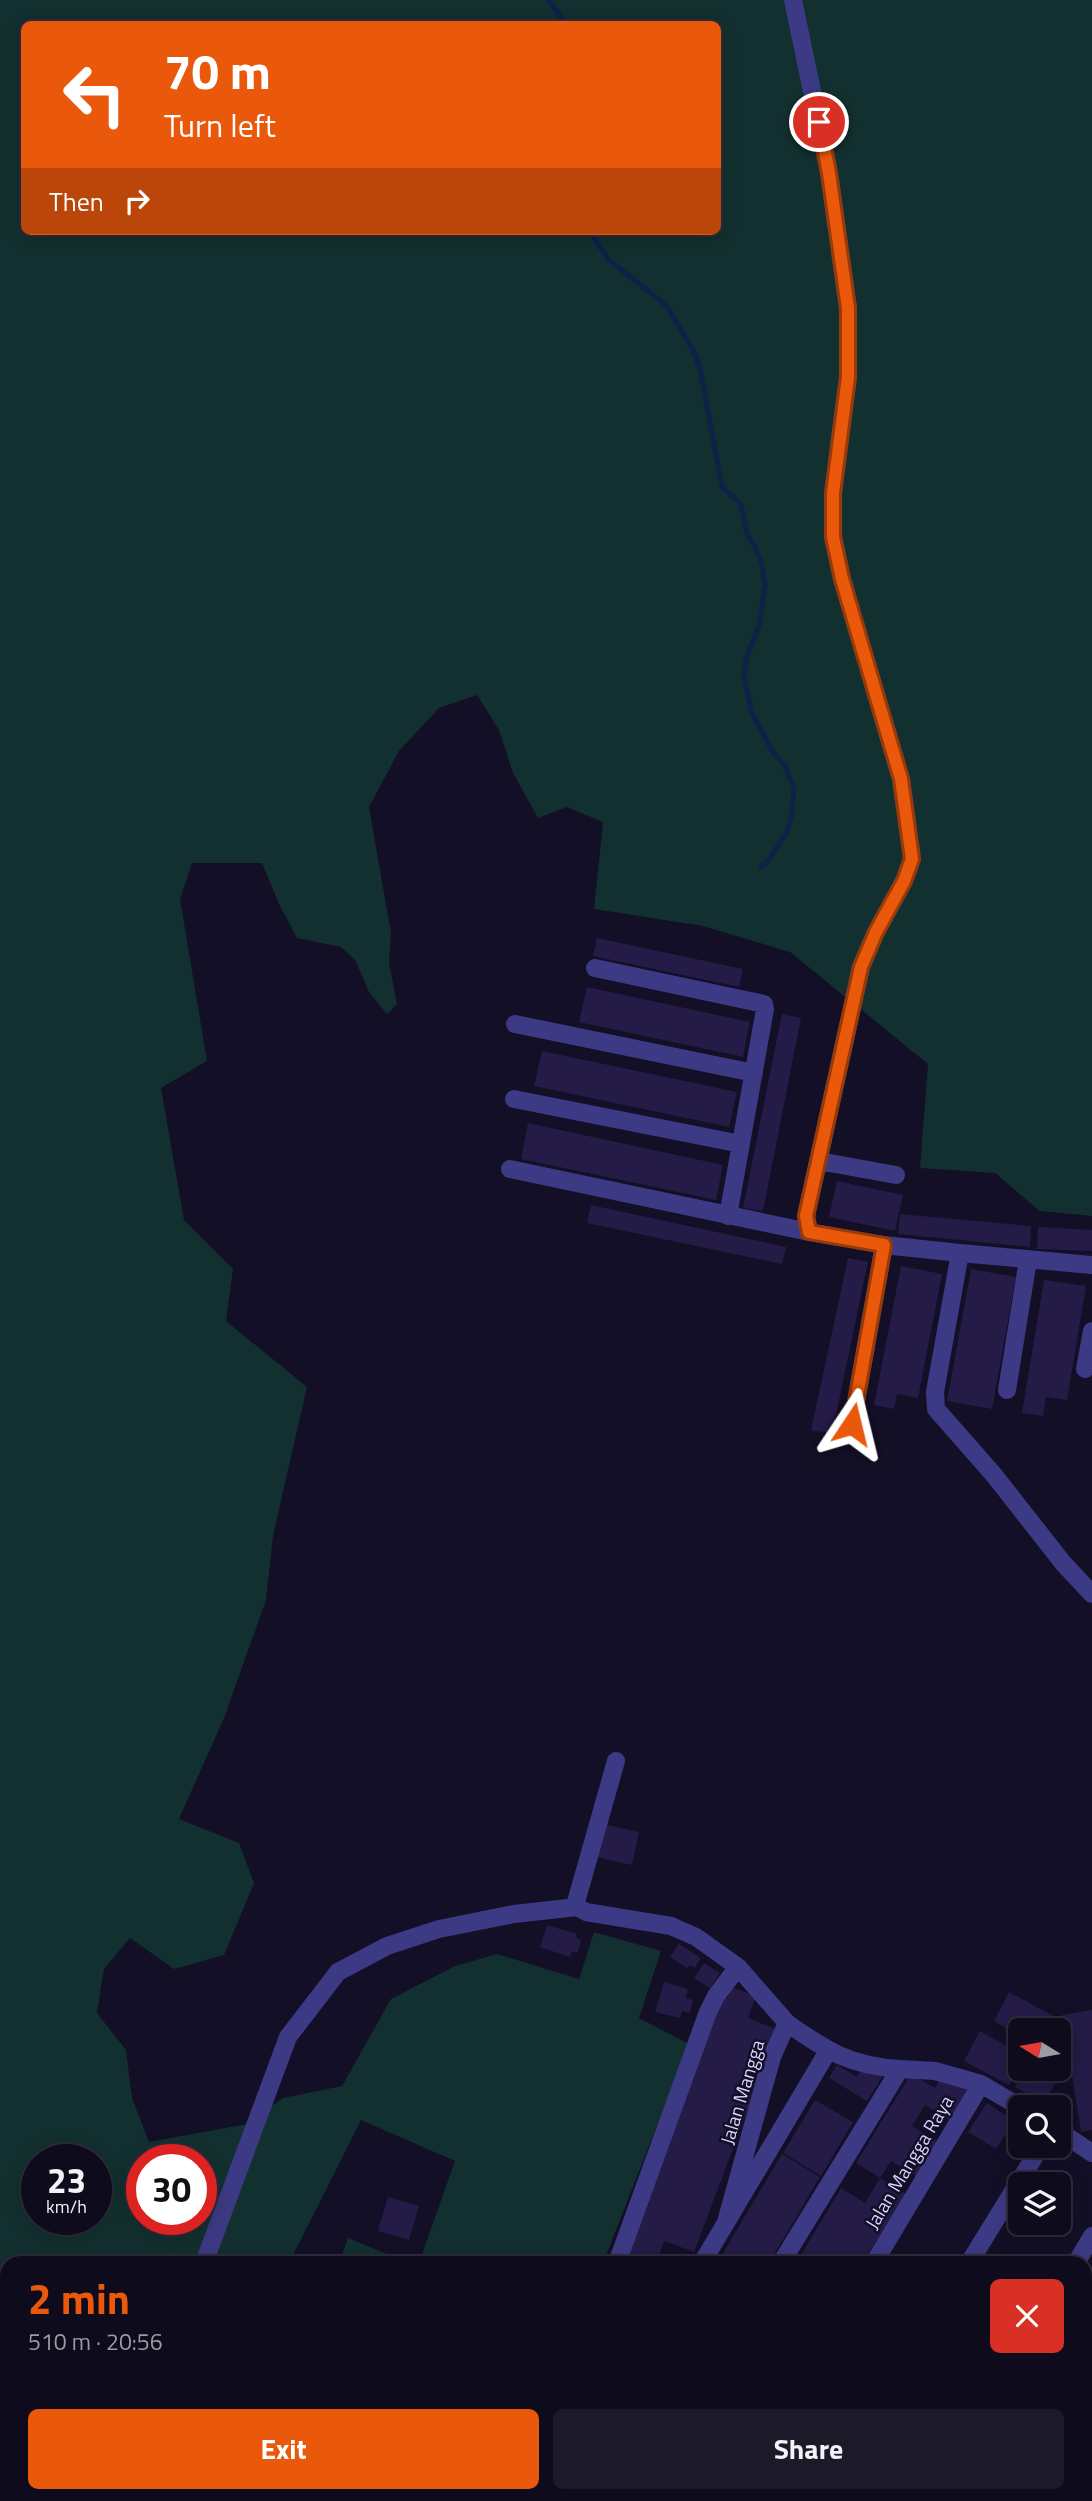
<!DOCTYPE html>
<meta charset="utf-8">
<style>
body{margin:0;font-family:"Titillium Web",sans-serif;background:#1c1929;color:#f1f3f6;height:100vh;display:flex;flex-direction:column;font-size:26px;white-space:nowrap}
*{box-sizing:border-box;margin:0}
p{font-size:23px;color:#9b9ba3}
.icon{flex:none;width:38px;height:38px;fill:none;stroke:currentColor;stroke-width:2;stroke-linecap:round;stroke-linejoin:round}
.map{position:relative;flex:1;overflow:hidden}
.sheet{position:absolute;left:0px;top:2256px;width:1092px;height:247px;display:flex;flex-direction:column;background:#0e0b1c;border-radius:21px 21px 0 0;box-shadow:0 4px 18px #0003,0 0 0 2px #2e2b3b}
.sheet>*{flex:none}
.banner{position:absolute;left:21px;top:21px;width:700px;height:214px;border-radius:10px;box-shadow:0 4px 18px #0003,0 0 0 2px #2e2b3b;background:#ea580c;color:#fff;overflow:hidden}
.needle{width:46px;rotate:281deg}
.controls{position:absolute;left:1008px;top:2018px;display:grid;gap:14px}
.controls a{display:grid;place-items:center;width:63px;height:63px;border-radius:10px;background:#0e0b1c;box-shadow:0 4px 18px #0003,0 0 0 2px #2e2b3b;font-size:35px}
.speed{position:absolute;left:21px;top:2144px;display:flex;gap:14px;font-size:35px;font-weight:700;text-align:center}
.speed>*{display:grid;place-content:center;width:91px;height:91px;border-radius:50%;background:#0e0b1c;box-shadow:0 4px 18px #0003,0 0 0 2px #2e2b3b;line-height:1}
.speed small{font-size:18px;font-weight:400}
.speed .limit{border:10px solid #d22;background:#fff;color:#111}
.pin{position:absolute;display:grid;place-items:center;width:60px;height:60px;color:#fff;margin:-30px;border:4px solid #fff;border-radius:50%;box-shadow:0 2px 7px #0007}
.me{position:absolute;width:77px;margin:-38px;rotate:10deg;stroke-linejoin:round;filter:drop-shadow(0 0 5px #0008)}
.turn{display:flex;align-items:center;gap:24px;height:147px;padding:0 28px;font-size:32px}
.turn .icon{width:91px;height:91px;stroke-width:2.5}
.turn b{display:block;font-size:49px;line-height:60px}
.then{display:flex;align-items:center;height:66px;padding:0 28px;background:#0003;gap:14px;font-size:26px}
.round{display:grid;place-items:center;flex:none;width:74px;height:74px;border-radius:10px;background:#1c1929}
.summary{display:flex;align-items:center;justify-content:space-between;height:119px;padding:0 28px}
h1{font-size:42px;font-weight:700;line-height:52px;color:#ea580c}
.button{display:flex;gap:14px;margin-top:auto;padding:14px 28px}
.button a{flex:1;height:80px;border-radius:10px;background:#ea580c;color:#fff;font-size:28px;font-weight:700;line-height:80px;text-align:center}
.button a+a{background:#1c1929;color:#f1f3f6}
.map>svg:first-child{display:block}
.green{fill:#12302f;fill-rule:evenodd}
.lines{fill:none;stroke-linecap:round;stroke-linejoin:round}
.stream{stroke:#0c2248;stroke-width:5}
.building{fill:#241b47}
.path{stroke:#2fb8b0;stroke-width:3.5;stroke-dasharray:3.5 5;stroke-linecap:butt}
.minor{stroke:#3d3a85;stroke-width:18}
.route-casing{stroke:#983908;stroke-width:18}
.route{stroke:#ea580c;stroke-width:12}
.labels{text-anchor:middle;stroke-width:5;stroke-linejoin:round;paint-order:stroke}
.street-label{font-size:19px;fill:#d9d4ff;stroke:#130f26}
</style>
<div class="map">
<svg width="1092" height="2501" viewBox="0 0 1092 2501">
<rect width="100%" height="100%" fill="#130f26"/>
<path class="green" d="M 0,0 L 1092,0 L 1092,1216 L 1040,1211 L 995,1173 L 920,1168 L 928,1064 L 790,952 L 703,926 L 594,909 L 603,822 L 567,807 L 538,818 L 513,773 L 499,730 L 477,695 L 439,708 L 399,751 L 369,807 L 391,933 L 389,963 L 397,1004 L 387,1014 L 369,992 L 355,960 L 341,947 L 297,938 L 279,904 L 262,863 L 192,863 L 180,899 L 207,1061 L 161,1088 L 184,1220 L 233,1269 L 226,1321 L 307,1387 L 273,1536 L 266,1600 L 224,1718 L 179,1819 L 239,1843 L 254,1883 L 224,1955 L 174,1969 L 130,1938 L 104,1969 L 97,2013 L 126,2050 L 132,2098 L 149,2142 L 247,2124 L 283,2098 L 342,2086 L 391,1999 L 455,1966 L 497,1954 L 579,1979 L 594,1932 L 661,1951 L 639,2018 L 689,2044 L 603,2263 L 419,2263 L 455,2161 L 361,2120 L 289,2263 L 7,2263 L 7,2496 L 502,2496 L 499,2501 L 0,2501 ZM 24,24 L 718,24 L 718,231 L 24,231 ZM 37,2160 L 96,2160 L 96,2219 L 37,2219 ZM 142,2160 L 201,2160 L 201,2219 L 142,2219 Z
M 348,2238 L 409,2263 L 339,2263 Z"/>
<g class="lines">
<path class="stream" d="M 548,0 L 567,24
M 589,231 L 609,260 L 666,305 L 693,350 L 700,368 L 722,487 L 741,504 L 747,534 L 756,549 L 762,566 L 765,585 L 759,626 L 746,658 L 744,678 L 752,713 L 773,752 L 785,766 L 794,789 L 792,815 L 787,832 L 768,861 L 761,867"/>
</g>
<path class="building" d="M 597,938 L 743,969 L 739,987 L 593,956 Z
M 587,987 L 750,1022 L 743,1057 L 579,1022 Z
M 782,1014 L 801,1018 L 763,1211 L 743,1208 Z
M 542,1051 L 737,1092 L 729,1127 L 534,1086 Z
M 528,1123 L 723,1165 L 716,1200 L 521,1159 Z
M 837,1181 L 903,1195 L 895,1231 L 829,1217 Z
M 591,1205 L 786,1247 L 782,1264 L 587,1223 Z
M 900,1214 L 1031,1226 L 1030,1247 L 898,1234 Z
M 1038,1227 L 1092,1230 L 1092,1251 L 1037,1249 Z
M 848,1258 L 868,1262 L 832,1434 L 811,1430 Z
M 901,1266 L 942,1274 L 918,1398 L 897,1394 L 894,1409 L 874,1405 Z
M 971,1269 L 1016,1277 L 992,1409 L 947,1401 Z
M 1044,1280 L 1086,1286 L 1067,1400 L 1046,1397 L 1043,1416 L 1022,1413 Z
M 604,1824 L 639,1832 L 632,1865 L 596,1857 Z
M 547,1925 L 577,1934 L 576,1938 L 581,1940 L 578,1953 L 572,1951 L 570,1957 L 540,1947 Z
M 679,1944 L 701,1958 L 695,1968 L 690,1965 L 687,1968 L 670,1957 Z
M 704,1963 L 720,1973 L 710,1988 L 694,1978 Z
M 664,1982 L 688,1989 L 685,1998 L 693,2000 L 690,2013 L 682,2011 L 680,2018 L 655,2012 Z
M 731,1987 L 756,1996 L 748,2018 L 778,2030 L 694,2252 L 664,2241 L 656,2263 L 622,2261 L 721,1997 L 727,1999 Z
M 1009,1992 L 1054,2016 L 1046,2030 L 1020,2030 L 1020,2036 L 994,2021 Z
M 1092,2010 L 1092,2130 L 1081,2132 L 1062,2015 Z
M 980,2031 L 1020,2053 L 1020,2064 L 1009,2085 L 964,2061 Z
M 864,2064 L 883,2076 L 867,2101 L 829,2078 L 837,2065 L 857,2077 Z
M 1025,2068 L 1050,2068 L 1060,2074 L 1044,2103 L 1015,2087 Z
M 911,2074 L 935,2088 L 943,2075 L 968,2090 L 950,2121 L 925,2105 L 912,2126 L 937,2141 L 916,2176 L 891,2161 L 880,2178 L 856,2163 Z
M 815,2100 L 853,2122 L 821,2176 L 783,2153 Z
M 987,2103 L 1014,2121 L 996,2149 L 968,2132 Z
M 782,2154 L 820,2177 L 769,2263 L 717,2263 Z
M 880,2178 L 906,2194 L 863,2263 L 796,2263 L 841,2188 L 865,2203 Z
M 388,2197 L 419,2206 L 409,2240 L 378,2231 Z
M 516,2496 L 546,2496 L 543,2501 L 528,2501 Z
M 558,2496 L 618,2496 L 616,2501 L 555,2501 Z
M 630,2496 L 690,2496 L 687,2501 L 627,2501 Z
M 744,2496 L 802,2496 L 798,2501 L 741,2501 Z
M 824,2496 L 857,2496 L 854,2501 L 821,2501 Z"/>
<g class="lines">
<path class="path" d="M 1085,2416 L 1092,2405
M 1085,2456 C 1091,2462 1089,2469 1085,2475
M 1070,2501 L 1073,2496"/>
<path class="minor" d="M 793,0 L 829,173 L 848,308 L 848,377 L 833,493 L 833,537 L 842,579 L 901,779 L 912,859 L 904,881 L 876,932 L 861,967 L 806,1216 L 809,1232 L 884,1245 L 960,1253 L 935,1392 L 936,1409 L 994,1475 L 1063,1563 L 1092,1594
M 595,968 L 764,1004 L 765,1009 L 728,1216
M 515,1024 L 754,1073
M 514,1099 L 741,1144
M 819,1161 L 896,1175
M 510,1169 L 809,1232
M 960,1253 L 1092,1265
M 1085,1369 L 1092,1331
M 1007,1390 L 1028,1260
M 852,1424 L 884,1245
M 616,1761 L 576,1902 L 577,1907 L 586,1912 L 671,1926 L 696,1937 L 738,1967
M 1059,2131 L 1092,2153
M 726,2222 L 772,2057 L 787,2023 C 827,2051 850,2066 900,2069
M 204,2263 L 288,2037 L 338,1972 L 387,1946 L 439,1929 L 514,1914 L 577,1907
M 617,2263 L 708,2012 L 716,1996 L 738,1967 L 787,2023
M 702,2263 L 828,2051
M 781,2263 L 900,2069 L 935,2071 L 981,2084 L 1020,2107
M 874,2263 L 981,2084
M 969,2263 L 1041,2146
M 1076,2263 L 1092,2236
M 0,2397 L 7,2398
M 932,2496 L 943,2501
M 620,2501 L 623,2496
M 698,2501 L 701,2496
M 731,2501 L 735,2496
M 815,2501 L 818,2496
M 898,2501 L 901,2496"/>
</g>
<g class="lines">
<defs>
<path id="route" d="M 819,122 L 829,173 L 848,308 L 848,377 L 833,493 L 833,537 L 842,579 L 901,779 L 912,859 L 904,881 L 876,932 L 861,967 L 806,1216 L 809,1232 L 884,1245 L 852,1424"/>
</defs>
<use href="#route" class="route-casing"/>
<use href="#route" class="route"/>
</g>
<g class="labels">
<g class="street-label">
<text transform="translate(742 2092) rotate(-73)" y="7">Jalan Mangga</text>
<text transform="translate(909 2162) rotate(-59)" y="7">Jalan Mangga Raya</text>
</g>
</g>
</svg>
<div class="controls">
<a><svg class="needle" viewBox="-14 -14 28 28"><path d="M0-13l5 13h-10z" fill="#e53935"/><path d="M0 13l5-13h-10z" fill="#9b9ba3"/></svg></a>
<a><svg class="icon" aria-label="search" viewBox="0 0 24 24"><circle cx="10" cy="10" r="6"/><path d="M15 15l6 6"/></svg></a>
<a><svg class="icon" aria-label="layers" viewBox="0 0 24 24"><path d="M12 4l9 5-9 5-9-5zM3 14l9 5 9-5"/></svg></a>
</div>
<div class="speed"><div>23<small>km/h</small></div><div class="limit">30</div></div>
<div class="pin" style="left:819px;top:122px;background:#d93025"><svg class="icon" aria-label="arrive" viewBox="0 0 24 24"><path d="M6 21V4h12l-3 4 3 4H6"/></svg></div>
<svg class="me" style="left:852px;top:1424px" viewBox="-20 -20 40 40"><path d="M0-17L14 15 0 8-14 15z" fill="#ea580c" stroke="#fff" stroke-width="4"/></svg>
<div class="banner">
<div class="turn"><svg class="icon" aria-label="left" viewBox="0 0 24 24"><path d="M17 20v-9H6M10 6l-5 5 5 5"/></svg><div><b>70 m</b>Turn left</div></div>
<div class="then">Then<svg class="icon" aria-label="right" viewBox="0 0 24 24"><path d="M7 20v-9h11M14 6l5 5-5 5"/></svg></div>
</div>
<section class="sheet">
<div class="summary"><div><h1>2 min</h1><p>510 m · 20:56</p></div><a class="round" style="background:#d93025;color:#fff"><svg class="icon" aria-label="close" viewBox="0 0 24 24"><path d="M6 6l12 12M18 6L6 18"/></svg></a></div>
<div class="button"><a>Exit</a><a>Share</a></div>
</section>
</div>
